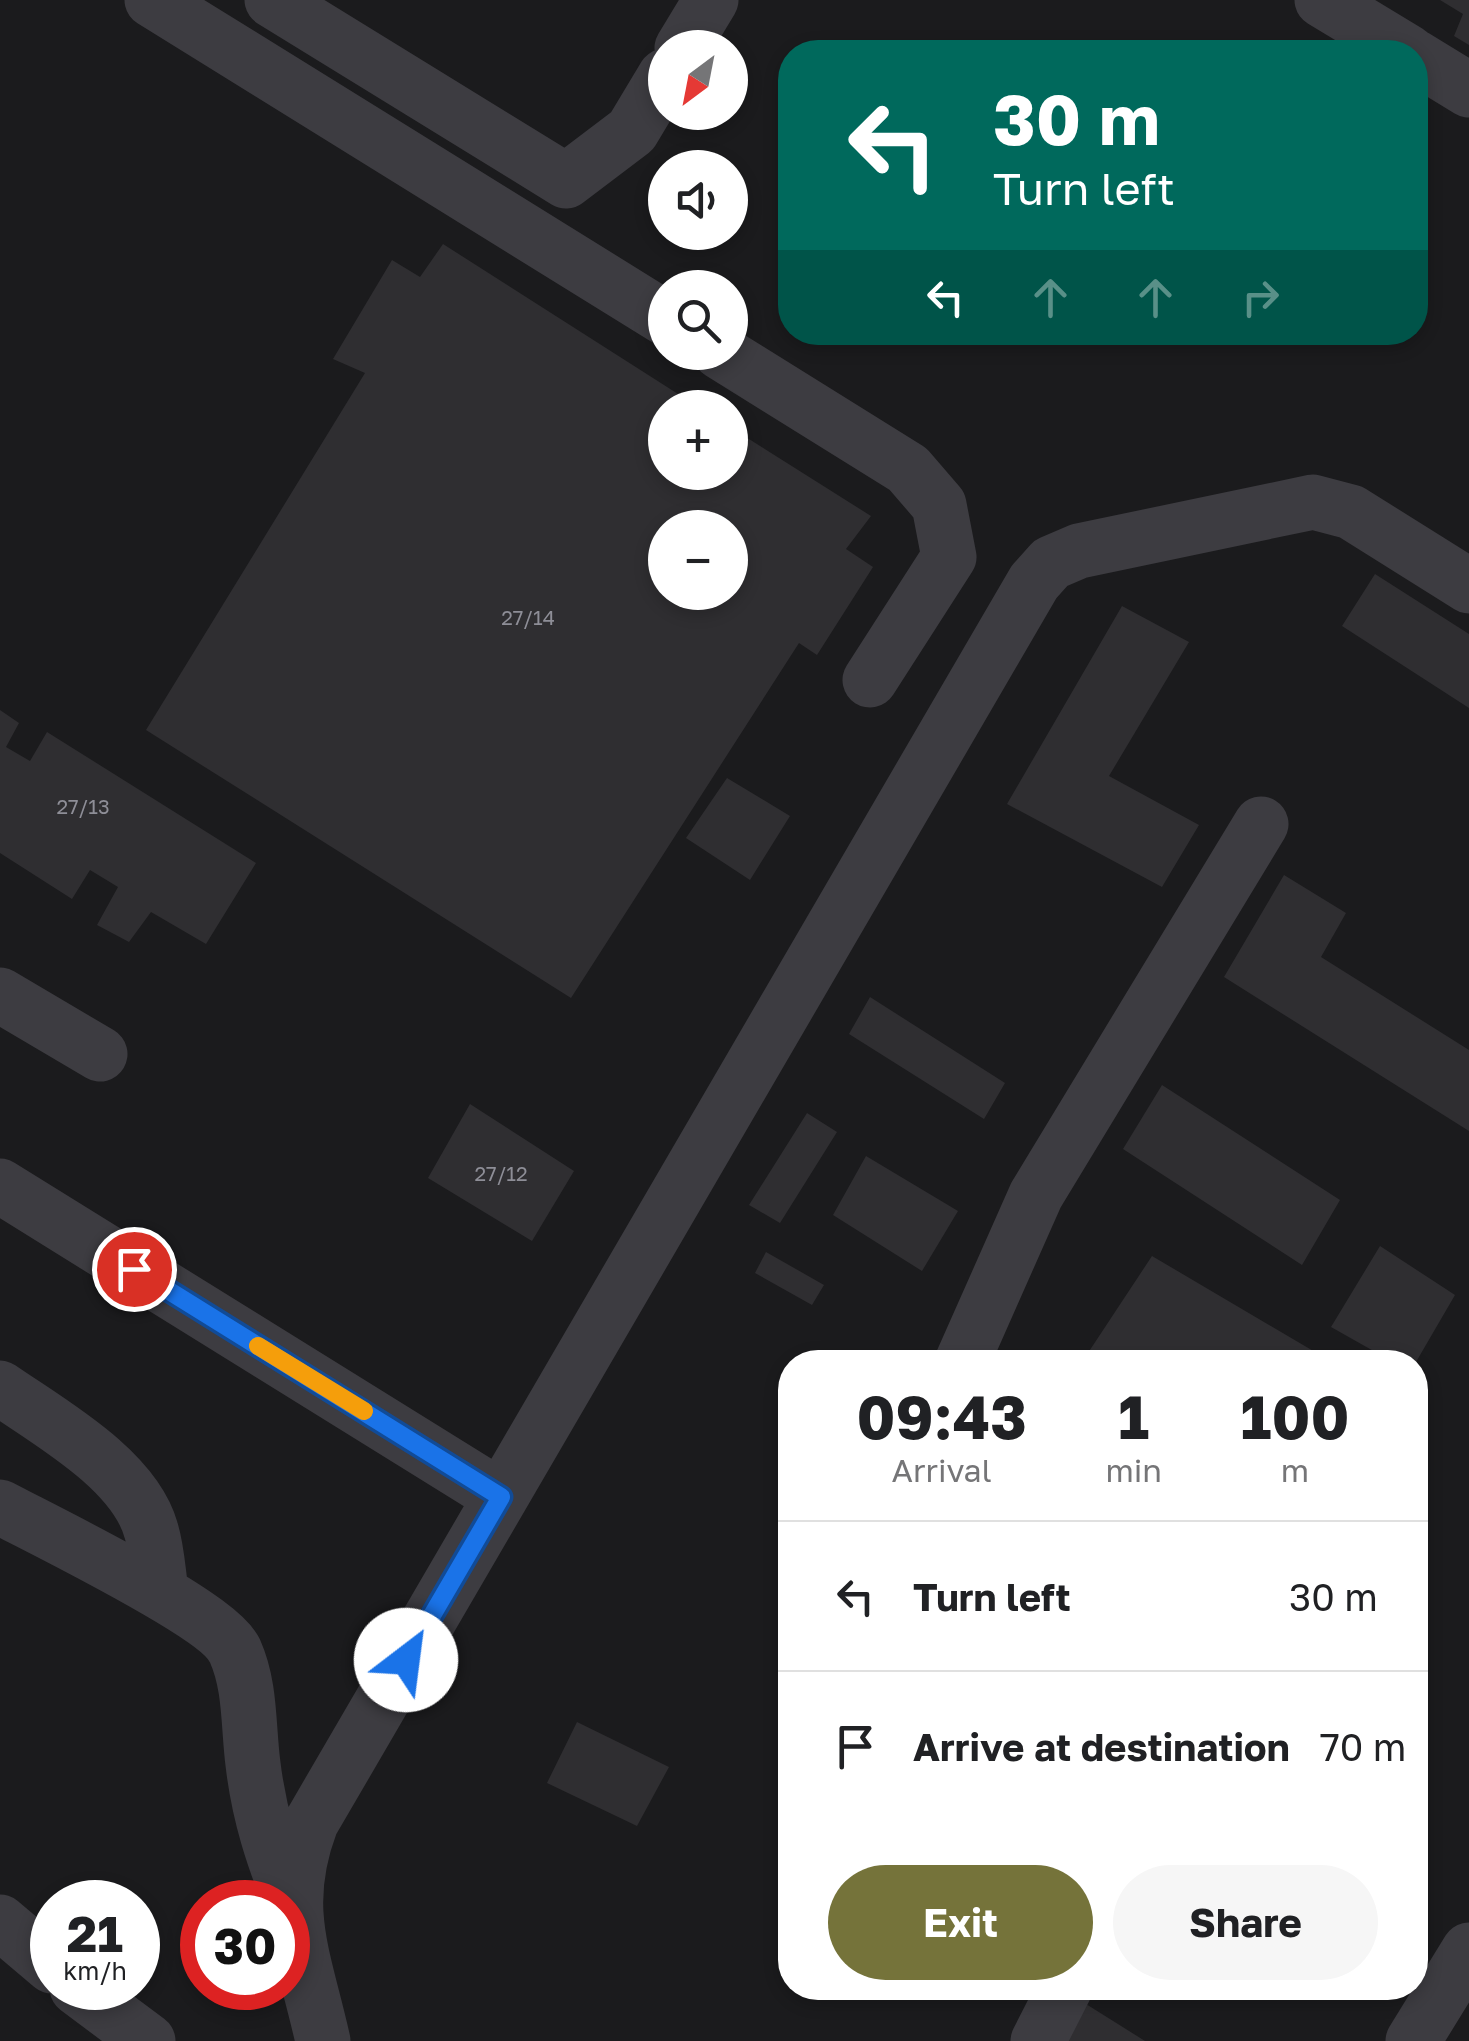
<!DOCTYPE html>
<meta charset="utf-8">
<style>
body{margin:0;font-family:"Golos Text",sans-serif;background:#f6f6f6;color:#202124;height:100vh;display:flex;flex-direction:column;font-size:38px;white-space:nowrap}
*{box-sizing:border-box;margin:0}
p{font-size:32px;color:#757577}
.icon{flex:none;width:55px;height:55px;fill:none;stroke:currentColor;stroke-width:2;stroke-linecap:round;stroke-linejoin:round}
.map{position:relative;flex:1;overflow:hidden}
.panel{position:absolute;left:778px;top:1350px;width:650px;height:650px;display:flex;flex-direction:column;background:#fff;border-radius:40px;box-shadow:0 5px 15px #0003}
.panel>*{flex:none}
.top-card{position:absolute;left:778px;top:40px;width:650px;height:305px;border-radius:40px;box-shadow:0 5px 15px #0003;background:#00695c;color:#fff;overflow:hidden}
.needle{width:65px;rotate:212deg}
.tools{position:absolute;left:648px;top:30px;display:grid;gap:20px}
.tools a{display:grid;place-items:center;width:100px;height:100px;border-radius:50%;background:#fff;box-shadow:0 5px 15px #0003;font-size:50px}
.speed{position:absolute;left:30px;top:1880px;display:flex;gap:20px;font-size:50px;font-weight:700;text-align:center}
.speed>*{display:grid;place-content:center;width:130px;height:130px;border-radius:50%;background:#fff;box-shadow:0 5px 15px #0003;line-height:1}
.speed small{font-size:25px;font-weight:400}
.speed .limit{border:15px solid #d22;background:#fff;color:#111}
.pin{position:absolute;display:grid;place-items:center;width:85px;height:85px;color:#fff;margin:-42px;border:5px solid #fff;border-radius:50%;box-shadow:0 2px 10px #0007}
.me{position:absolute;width:110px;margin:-55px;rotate:30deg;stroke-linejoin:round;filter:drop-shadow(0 0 8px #0008)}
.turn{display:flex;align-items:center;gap:35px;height:210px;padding:0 50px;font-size:45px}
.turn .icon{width:130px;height:130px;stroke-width:2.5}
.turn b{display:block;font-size:70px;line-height:85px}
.lanes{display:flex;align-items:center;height:95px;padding:0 50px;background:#0003;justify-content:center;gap:50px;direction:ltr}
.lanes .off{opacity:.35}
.eta{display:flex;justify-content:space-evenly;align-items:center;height:170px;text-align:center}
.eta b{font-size:60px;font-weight:700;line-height:70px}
.action{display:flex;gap:20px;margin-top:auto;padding:20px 50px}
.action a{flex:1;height:115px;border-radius:60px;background:#75733a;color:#fff;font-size:40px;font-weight:700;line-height:115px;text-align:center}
.action a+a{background:#f6f6f6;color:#202124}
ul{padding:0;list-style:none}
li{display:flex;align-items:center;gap:30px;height:150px;padding:0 50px;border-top:2px solid #e0e0e0}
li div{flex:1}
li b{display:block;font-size:38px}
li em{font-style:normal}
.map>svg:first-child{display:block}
.building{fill:#2f2e31;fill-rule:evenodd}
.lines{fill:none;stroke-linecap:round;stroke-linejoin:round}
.minor{stroke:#3d3c41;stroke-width:55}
.route-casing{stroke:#114b97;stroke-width:25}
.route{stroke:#1a73e8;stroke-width:18}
.slow{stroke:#f59e0b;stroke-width:18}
.labels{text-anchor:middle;stroke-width:10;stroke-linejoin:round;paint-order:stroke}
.number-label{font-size:20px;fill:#8e8e97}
</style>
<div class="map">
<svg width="1469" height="2041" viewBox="0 0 1469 2041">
<rect width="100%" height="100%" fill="#1b1b1d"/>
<path class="building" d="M 1440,0 L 1469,0 L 1469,45 L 1454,36 L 1463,14 Z
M 443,244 L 700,408 L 665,408 L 665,472 L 730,472 L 730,427 L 871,516 L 846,549 L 873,567 L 817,655 L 799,643 L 571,998 L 146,730 L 365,373 L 333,359 L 392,260 L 420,277 ZM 665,528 L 730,528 L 730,592 L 665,592 Z
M 1375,574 L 1469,634 L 1469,708 L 1342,626 Z
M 1122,606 L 1189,642 L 1109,776 L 1199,825 L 1162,887 L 1007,804 Z
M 0,710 L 19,723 L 6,747 L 30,761 L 47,732 L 256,863 L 206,944 L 151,912 L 129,942 L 97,925 L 118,887 L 90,870 L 72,899 L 0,853 Z
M 727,778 L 790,816 L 750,880 L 686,838 Z
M 1284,875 L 1346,913 L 1321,957 L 1469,1050 L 1469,1131 L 1224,977 Z
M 870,997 L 1005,1083 L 984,1119 L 849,1034 Z
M 1162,1085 L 1340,1200 L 1302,1265 L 1123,1149 Z
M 470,1104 L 574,1171 L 532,1241 L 428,1178 Z
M 807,1113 L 837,1132 L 780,1223 L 749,1205 Z
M 866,1156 L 958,1211 L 922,1271 L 833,1215 Z
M 1380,1246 L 1455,1295 L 1416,1362 L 1393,1362 L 1331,1327 Z
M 766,1252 L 824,1285 L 812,1305 L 755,1273 Z
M 1152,1256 L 1332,1362 L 1082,1362 Z
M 577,1722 L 669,1767 L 637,1826 L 547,1783 Z
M 1086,2004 L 1145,2041 L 1062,2041 Z"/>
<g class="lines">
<path class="minor" d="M 152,0 L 665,318
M 272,0 L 566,181 L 632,131 L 665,76
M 1322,0 L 1408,52
M 682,48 L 711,0
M 1415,57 L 1469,90
M 720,352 L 908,469 L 939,505 L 949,557 L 870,680
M 0,995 L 100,1054
M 0,1186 L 501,1497
M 962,1362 L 1036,1195 L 1261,824
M 0,1388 C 49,1422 134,1469 151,1530 C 157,1549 158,1571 161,1591
M 0,1507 C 43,1530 218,1614 235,1651 C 251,1687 248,1726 253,1764 C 259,1815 273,1858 292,1904
M 0,1922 L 52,1966
M 77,1988 L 148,2041
M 323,2041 C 304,1956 279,1908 311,1823 L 1034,582 L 1051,563 L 1079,551 L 1313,502 L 1351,512 L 1469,586
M 1038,2041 L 1065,1988
M 1413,2041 L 1469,1950"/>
</g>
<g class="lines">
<defs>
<path id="route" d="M 134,1269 L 501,1497 L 406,1660"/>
</defs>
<use href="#route" class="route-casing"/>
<use href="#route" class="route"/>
<path class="slow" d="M 258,1346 L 364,1411"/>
</g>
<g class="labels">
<g class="number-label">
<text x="528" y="625">27/14</text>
<text x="83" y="814">27/13</text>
<text x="501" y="1181">27/12</text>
</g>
</g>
</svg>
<div class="tools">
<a><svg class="needle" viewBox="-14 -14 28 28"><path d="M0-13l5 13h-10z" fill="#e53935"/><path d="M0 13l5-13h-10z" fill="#757577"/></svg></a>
<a><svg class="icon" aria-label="sound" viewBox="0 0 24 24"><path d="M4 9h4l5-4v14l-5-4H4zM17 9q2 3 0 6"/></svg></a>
<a><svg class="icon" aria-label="search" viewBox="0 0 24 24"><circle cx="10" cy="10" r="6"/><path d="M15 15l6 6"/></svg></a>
<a>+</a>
<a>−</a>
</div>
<div class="speed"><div>21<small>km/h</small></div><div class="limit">30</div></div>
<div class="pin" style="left:134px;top:1269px;background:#d93025"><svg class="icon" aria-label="arrive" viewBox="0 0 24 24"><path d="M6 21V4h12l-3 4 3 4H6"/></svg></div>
<svg class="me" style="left:406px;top:1660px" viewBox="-20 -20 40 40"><circle r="19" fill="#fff"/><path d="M0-13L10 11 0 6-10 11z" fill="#1a73e8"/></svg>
<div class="top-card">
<div class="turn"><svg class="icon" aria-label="left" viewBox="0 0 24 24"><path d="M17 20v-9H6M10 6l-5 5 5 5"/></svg><div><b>30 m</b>Turn left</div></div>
<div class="lanes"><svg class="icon" aria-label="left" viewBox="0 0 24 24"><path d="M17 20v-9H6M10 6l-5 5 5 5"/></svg><svg class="icon off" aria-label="ahead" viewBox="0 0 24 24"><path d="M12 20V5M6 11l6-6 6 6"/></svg><svg class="icon off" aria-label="ahead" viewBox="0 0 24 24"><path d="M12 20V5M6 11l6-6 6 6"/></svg><svg class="icon off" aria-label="right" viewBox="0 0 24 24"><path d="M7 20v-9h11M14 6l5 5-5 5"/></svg></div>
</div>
<section class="panel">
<div class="eta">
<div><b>09:43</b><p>Arrival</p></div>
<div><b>1</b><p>min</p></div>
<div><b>100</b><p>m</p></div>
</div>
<ul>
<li><svg class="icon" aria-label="left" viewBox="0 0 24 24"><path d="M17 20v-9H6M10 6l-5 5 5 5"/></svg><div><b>Turn left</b></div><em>30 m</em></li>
<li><svg class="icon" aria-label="arrive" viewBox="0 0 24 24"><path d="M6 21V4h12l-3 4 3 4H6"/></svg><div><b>Arrive at destination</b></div><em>70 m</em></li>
</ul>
<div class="action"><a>Exit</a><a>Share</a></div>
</section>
</div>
